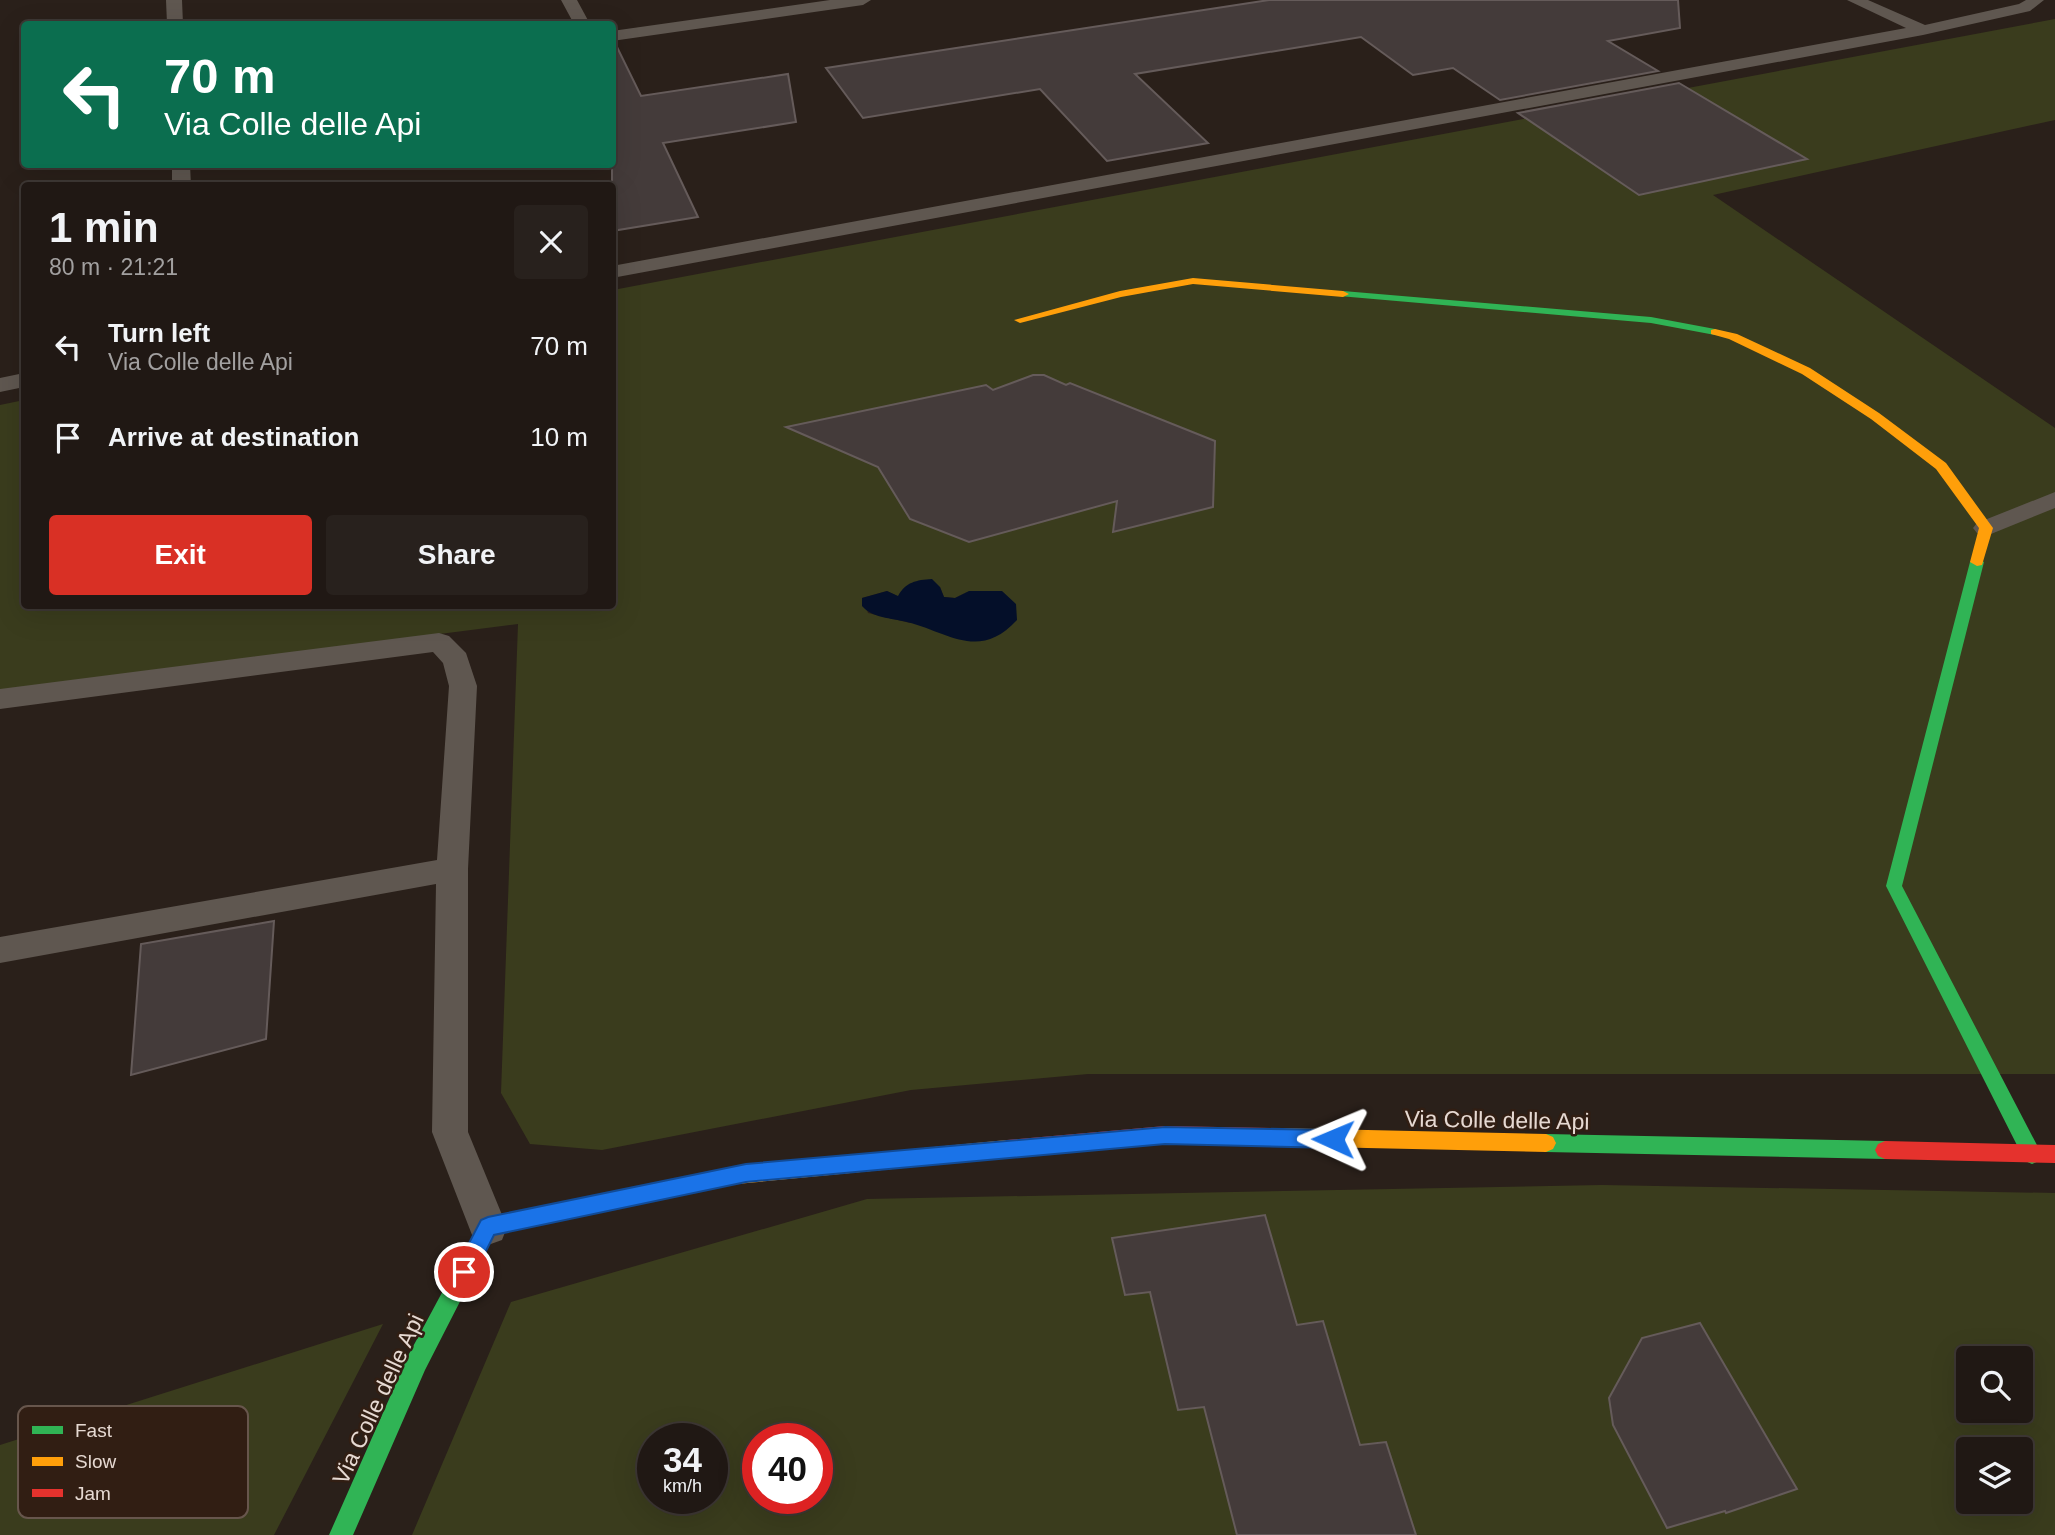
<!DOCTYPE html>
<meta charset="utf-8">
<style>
body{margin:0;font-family:Helvetica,sans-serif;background:#28211d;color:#f1f3f6;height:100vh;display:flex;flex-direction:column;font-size:26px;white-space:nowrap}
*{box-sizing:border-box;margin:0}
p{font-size:23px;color:#a2a0a0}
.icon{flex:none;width:38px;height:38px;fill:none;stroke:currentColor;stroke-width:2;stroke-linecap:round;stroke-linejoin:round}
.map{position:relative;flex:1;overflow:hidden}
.drawer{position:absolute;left:21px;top:182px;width:595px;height:427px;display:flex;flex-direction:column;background:#201814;border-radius:7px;box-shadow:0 7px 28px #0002,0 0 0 2px #3d3734}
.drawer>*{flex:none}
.hud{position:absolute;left:21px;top:21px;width:595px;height:147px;border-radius:7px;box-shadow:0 7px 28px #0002,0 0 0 2px #3d3734;background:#0b6e4f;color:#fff;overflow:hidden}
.buttons{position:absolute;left:1956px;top:1346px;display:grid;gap:14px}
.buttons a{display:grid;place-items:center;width:77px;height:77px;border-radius:7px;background:#201814;box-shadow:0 7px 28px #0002,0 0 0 2px #3d3734;font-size:35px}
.speed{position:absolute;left:637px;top:1423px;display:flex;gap:14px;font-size:35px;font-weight:700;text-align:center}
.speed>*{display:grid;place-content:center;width:91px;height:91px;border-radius:50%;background:#201814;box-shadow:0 7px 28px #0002,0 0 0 2px #3d3734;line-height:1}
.speed small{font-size:18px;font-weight:400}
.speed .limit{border:10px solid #d22;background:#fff;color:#111}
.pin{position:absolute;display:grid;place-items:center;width:60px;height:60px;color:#fff;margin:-30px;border:4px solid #fff;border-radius:50%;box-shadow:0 2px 7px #0007}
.me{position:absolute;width:77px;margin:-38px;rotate:271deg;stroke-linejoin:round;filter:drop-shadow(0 0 5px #0008)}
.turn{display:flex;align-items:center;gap:24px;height:147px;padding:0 28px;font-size:32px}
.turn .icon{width:91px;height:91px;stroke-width:2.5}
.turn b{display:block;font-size:49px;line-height:60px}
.round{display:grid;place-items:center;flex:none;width:74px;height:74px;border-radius:7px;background:#28211d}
.summary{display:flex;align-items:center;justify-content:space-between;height:119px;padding:0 28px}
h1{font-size:42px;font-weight:600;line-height:52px}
.cta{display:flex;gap:14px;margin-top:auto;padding:14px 28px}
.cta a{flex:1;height:80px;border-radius:7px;background:#d93025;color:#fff;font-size:28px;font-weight:600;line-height:80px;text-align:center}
.cta a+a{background:#28211d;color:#f1f3f6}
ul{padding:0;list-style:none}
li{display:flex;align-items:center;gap:21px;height:91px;padding:0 28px}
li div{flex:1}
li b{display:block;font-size:26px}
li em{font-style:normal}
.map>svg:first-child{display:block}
.green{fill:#3a3c1d;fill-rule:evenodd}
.water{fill:#040f29}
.building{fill:#443b3a;stroke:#655b5a;stroke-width:2}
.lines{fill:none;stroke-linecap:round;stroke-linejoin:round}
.lane{fill:#5f5750;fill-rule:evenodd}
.fast{fill:#30b455;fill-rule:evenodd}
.slow{fill:#ff9f0a;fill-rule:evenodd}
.jam{fill:#e5322d;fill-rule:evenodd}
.route{fill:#1a73e8;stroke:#114b97;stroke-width:2}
.labels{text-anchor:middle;stroke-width:5;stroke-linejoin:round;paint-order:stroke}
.near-street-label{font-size:23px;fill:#e6d9d2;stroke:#311e13}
.key{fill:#311e13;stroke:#67564c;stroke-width:2}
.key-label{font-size:19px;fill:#e6d9d2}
</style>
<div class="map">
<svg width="2055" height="1535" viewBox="0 0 2055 1535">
<rect width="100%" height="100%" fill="#2a201a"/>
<path class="green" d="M 2055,19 L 2055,120 L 1713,195 L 2055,428 L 2055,1074 L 1088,1074 L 911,1090 L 602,1150 L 530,1144 L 501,1093 L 518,624 L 0,690 L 0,405 L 24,400 L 24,606 L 612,606 L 613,290 ZM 940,587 L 944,597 L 955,598 L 969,591 L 910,623 L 868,613 L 862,598 L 887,591 L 899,597 Z
M 1602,1185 L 2055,1193 L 2055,1535 L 412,1535 L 511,1302 L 867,1199 ZM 1969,1358 L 2021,1358 L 2021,1410 L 1969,1410 ZM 653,1438 L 712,1438 L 712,1498 L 653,1498 ZM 758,1438 L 817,1438 L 817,1498 L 758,1498 ZM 1969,1449 L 2021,1449 L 2021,1502 L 1969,1502 Z
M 383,1324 L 274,1535 L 0,1535 L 0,1445 Z"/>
<path class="water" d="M 932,579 L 940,587 L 944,597 L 955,598 L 969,591 L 1002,591 L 1016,604 L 1017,620 C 979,661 950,633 907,622 C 891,618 872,618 862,606 L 862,598 L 887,591 L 898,596 C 906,582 916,580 932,579 Z"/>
<path class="building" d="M 1269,0 L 1678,0 L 1680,28 L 1608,41 L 1658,71 L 1500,100 L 1453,68 L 1413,75 L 1361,37 L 1135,74 L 1208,143 L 1107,161 L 1040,89 L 863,118 L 826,68 Z
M 615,43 L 641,96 L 788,74 L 796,122 L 663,143 L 698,217 L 612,231 L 612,44 Z
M 1679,83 L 1807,159 L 1639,195 L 1518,113 Z
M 1033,375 L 1044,375 L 1066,385 L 1070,383 L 1215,441 L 1213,507 L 1113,532 L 1117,501 L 969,542 L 910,519 L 878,467 L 786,427 L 986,385 L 993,390 Z
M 274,921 L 266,1039 L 131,1075 L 141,944 Z
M 1265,1215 L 1297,1325 L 1323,1321 L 1360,1445 L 1386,1442 L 1416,1535 L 1237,1535 L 1204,1407 L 1178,1410 L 1150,1292 L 1125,1295 L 1112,1238 Z
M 1700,1323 L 1797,1489 L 1726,1513 L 1725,1511 L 1667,1528 L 1613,1425 L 1609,1398 L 1642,1338 Z"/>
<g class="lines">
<path class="lane" d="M 166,0 L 182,0 L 183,24 L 167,24 Z
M 561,0 L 577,0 L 590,24 L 574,24 Z
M 830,0 L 871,0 L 863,5 L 612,41 L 612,31 Z
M 1847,0 L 1868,0 L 1925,25 L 2019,4 L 2026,0 L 2044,0 L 2030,11 L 1923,35 L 612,278 L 612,266 L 1906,28 Z
M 172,164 L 190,164 L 191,186 L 172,186 Z
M 24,373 L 24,387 L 0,392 L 0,378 Z
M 2055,492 L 2055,508 L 1986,536 L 1977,533 L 1973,528 L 1977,523 Z
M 439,633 L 449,636 L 466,653 L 477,686 L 468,869 L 468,1132 L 507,1227 L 502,1240 L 488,1245 L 474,1240 L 432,1132 L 436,884 L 0,963 L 0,937 L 437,860 L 449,686 L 443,663 L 433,652 L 0,709 L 0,689 Z"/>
<path class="fast" d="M 1343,291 L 1651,317 L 1715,329 L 1721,332 L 1715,335 L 1651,323 L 1339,296 L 1337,294 Z
M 1977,558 L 1984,562 L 1902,886 L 2039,1149 L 2042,1155 L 2039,1161 L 2032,1164 L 2025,1161 L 1886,886 L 1970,562 Z
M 1546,1134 L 1885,1141 L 1892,1144 L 1895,1150 L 1892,1156 L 1885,1159 L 1546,1152 L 1539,1149 L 1536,1143 L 1539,1137 Z
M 737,1166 L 744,1169 L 747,1175 L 744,1181 L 737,1184 L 494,1235 L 425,1370 L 353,1535 L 329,1535 L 409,1354 L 481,1220 Z"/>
<path class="slow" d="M 1193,278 L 1343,291 L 1349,294 L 1343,297 L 1193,284 L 1121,297 L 1020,323 L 1014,320 L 1120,291 Z
M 1715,329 L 1737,334 L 1810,368 L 1879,413 L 1946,463 L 1993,528 L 1982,565 L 1977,566 L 1970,562 L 1979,528 L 1936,469 L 1871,419 L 1802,374 L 1729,339 L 1711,334 L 1711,330 Z
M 1276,1128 L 1546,1134 L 1553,1137 L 1556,1143 L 1553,1149 L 1546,1152 L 1276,1146 L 1269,1143 L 1266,1137 L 1269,1131 Z
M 1007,1140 L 1014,1143 L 1017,1149 L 1014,1155 L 1007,1158 L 737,1184 L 730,1181 L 727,1175 L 730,1169 L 737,1166 Z"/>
<path class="jam" d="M 1165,1126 L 1276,1128 L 1283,1131 L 1286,1137 L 1283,1143 L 1276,1146 L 1165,1144 L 1007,1158 L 1000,1155 L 997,1149 L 1000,1143 L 1007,1140 Z
M 1885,1141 L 2055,1145 L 2055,1163 L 1885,1159 L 1878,1156 L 1875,1150 L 1878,1144 Z"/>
</g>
<path class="route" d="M 1165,1127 L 1333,1130 L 1340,1133 L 1342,1139 L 1340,1145 L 1333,1148 L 1165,1144 L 746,1182 L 494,1235 L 472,1279 L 464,1282 L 457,1279 L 454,1272 L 481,1220 L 488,1217 L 746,1164 Z"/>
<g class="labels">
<g class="near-street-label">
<text transform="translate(1497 1120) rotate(1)" y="8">Via Colle delle Api</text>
<text transform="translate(378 1399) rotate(-65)" y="8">Via Colle delle Api</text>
</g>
</g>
<rect x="18" y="1406" width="230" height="112" rx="10" class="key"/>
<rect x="32" y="1426" width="31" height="8" fill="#30b455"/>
<rect x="32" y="1457" width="31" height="9" fill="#ff9f0a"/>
<rect x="32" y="1489" width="31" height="8" fill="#e5322d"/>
<g class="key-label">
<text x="75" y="1437">Fast</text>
<text x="75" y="1468">Slow</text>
<text x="75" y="1500">Jam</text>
</g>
</svg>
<div class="buttons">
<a><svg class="icon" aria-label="search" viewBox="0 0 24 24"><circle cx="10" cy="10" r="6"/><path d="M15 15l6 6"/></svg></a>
<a><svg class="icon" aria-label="layers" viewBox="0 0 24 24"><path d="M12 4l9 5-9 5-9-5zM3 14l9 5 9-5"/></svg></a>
</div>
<div class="speed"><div>34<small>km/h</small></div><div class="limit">40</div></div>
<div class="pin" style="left:464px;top:1272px;background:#d93025"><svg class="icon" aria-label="arrive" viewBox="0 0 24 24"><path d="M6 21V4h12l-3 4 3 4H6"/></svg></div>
<svg class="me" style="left:1333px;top:1139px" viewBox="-20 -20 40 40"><path d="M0-17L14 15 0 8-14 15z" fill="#1a73e8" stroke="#fff" stroke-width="4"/></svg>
<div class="hud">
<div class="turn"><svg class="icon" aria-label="left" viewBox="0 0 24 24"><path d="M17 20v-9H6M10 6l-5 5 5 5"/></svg><div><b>70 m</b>Via Colle delle Api</div></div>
</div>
<section class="drawer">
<div class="summary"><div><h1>1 min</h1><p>80 m · 21:21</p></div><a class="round"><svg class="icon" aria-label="close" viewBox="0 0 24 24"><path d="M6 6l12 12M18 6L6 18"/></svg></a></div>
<ul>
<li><svg class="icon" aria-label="left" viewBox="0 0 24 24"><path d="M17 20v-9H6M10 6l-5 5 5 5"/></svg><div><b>Turn left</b><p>Via Colle delle Api</p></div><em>70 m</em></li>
<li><svg class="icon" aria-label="arrive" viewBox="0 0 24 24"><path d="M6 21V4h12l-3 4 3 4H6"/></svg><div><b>Arrive at destination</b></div><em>10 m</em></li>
</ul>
<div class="cta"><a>Exit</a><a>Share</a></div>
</section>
</div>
